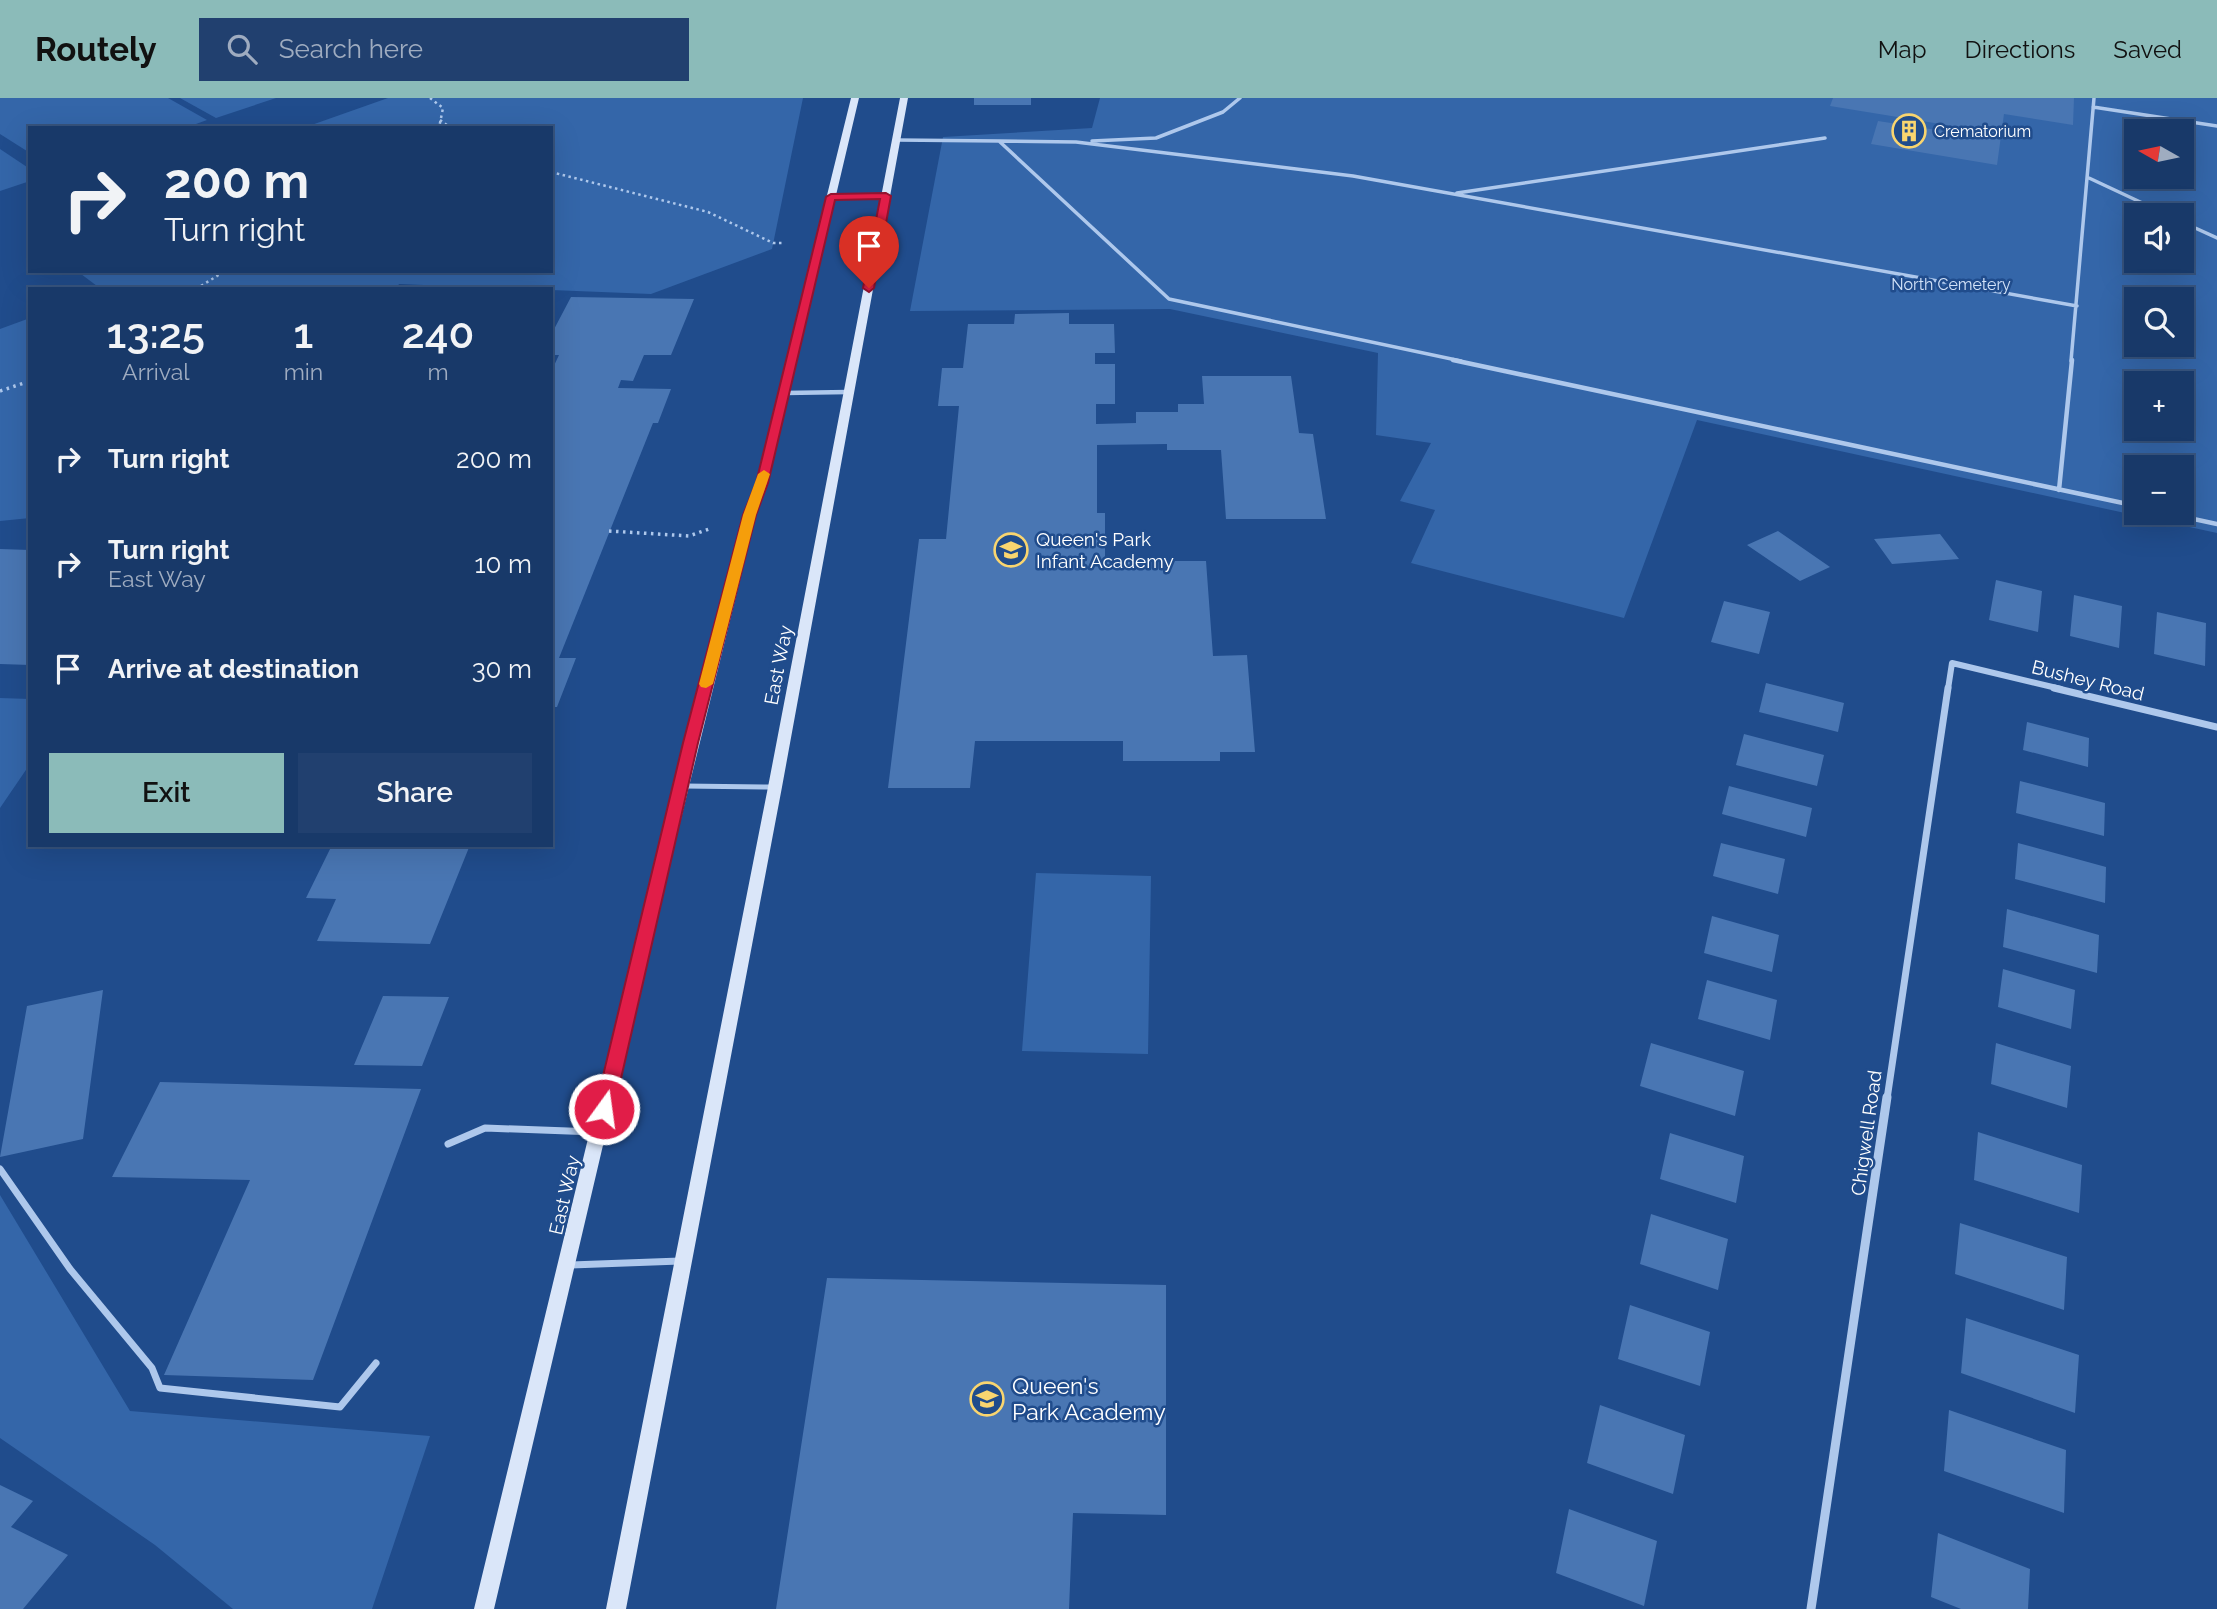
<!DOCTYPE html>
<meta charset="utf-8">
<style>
body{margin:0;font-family:Raleway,sans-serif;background:#21406f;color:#f1f3f6;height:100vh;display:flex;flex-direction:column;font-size:26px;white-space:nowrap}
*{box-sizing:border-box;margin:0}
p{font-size:23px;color:#9facc0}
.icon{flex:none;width:38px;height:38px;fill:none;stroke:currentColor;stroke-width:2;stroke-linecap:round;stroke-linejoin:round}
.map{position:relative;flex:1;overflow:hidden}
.side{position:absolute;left:28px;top:189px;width:525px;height:560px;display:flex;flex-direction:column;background:#183969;border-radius:0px;box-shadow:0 7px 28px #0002,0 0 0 2px #36537d}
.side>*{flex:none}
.banner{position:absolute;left:28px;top:28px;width:525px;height:147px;border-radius:0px;box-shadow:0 7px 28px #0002,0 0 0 2px #36537d;background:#183969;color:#f1f3f6;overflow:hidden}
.needle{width:46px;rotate:279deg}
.controls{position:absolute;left:2124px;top:21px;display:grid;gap:14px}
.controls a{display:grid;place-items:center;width:70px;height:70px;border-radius:0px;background:#183969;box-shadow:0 7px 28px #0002,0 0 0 2px #36537d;font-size:35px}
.pin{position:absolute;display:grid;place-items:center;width:60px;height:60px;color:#fff;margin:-72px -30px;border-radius:50% 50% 50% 0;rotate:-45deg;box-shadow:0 0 7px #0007}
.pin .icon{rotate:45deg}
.me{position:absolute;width:77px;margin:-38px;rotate:14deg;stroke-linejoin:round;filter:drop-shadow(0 0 5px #0008)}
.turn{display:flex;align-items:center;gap:24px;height:147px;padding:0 21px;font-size:32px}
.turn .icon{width:91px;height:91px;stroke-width:2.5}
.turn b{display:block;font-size:49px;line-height:60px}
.eta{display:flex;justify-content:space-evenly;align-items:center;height:119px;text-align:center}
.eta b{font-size:42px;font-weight:600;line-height:49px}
.button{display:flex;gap:14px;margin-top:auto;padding:14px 21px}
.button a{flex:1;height:80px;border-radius:0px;background:#8bbbb9;color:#111;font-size:28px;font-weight:600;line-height:80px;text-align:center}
.button a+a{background:#21406f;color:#f1f3f6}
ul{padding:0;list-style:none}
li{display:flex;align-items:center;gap:21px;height:105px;padding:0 21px}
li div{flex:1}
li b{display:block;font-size:26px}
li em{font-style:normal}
header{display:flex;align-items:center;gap:42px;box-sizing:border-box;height:98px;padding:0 35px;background:#8bbbb9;color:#111}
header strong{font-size:33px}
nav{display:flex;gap:38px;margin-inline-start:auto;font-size:24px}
.search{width:490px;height:63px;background:#21406f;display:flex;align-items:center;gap:18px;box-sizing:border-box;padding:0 24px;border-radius:0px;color:#9facc0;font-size:26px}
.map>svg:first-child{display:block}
.green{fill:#3466a9;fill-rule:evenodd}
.building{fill:#4976b3}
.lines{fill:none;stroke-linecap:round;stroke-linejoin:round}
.path-far1{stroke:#aec8ec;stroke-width:2.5;stroke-dasharray:2.5 3.5;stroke-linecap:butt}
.path{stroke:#aec8ec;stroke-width:3.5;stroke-dasharray:2.5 4.5;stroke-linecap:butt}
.lane-far3{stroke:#aec8ec;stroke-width:3.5}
.lane-far2{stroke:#aec8ec;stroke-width:4.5}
.lane-far1{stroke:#aec8ec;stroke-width:5}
.lane{stroke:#aec8ec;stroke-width:7}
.street-far2{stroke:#aec8ec;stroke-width:6}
.street-far1{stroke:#aec8ec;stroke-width:7}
.street{stroke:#aec8ec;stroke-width:9}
.secondary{fill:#dae6f9;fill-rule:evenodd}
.route{fill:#e11d48;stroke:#92132f;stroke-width:2}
.slow{fill:#f59e0b}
.labels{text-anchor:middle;stroke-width:5;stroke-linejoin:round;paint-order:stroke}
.far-poi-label{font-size:16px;fill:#fff;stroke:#204c8c;text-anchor:start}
.far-park-label{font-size:16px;fill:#d3e3f9;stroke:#204c8c}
.poi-label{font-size:19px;fill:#fff;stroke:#204c8c;text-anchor:start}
.street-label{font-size:19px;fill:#fff;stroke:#204c8c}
.near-poi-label{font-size:23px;fill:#fff;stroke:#204c8c;text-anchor:start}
</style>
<header>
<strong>Routely</strong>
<div class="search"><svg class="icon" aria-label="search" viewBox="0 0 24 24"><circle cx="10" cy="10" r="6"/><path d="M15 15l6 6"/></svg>Search here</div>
<nav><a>Map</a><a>Directions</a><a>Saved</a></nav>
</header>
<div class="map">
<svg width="2217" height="1511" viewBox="0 0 2217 1511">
<rect width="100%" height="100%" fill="#204c8c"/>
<path class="green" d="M 0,0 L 168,0 L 207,22 L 185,30 L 30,30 L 30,55 L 0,36 Z
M 180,0 L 276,0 L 216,20 Z
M 388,0 L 803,0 L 772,151 L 651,196 L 399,186 L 396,191 L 101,191 L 77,173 L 551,173 L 551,30 L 303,30 Z
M 1100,0 L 2217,0 L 2217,435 L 1697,322 L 1624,520 L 1411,465 L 1435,412 L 1400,403 L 1431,345 L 1376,337 L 1378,255 L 1170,211 L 910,213 L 943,39 L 1092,30 ZM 2137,33 L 2182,33 L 2182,79 L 2137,79 ZM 2137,117 L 2182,117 L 2182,163 L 2137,163 ZM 2137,201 L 2182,201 L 2182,247 L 2137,247 ZM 2137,285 L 2182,285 L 2182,331 L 2137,331 ZM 2137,369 L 2182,369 L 2182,415 L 2137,415 Z
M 0,51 L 30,71 L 30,83 L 0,93 Z
M 30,220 L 30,420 L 0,423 L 0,231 Z
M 0,600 L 30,601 L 30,666 L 0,710 Z
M 1036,775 L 1151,778 L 1148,956 L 1022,953 Z
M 0,1097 L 130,1313 L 430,1338 L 372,1511 L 233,1511 L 155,1447 L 0,1340 Z"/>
<path class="building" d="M 974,0 L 1031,0 L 1031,7 L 974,7 Z
M 1833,0 L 2074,0 L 2073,27 L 2004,16 L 1997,67 L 1871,46 L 1878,23 L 1963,36 L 1965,30 L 1830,8 Z
M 571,199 L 694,201 L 671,257 L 644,257 L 633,283 L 621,282 L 618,290 L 671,291 L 658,325 L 653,325 L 559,560 L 576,560 L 557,609 L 551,609 L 551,274 L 559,257 L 551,257 L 551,237 Z
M 1069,215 L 1069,226 L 1114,226 L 1115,255 L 1095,255 L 1095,266 L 1115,266 L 1115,306 L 1096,306 L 1096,326 L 1136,325 L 1136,314 L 1178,314 L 1178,306 L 1204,306 L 1202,278 L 1291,278 L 1299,335 L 1313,336 L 1326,421 L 1226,421 L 1221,352 L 1167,352 L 1167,346 L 1097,347 L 1097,415 L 1105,415 L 1105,463 L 1206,463 L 1213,558 L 1247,557 L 1255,654 L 1220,654 L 1220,663 L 1123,663 L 1123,643 L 975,643 L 970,690 L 888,690 L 919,441 L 946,441 L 959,308 L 938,308 L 942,270 L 963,270 L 968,226 L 1014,226 L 1015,216 Z
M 1778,433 L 1830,469 L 1800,483 L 1747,447 Z
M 1940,436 L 1959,461 L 1892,466 L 1874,441 Z
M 0,451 L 30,452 L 30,567 L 0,566 Z
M 1996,482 L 2042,493 L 2038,534 L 1989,522 Z
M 2074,497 L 2122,508 L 2119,550 L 2070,538 Z
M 1724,503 L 1770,514 L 1759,556 L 1711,544 Z
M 2157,514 L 2206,525 L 2205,568 L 2154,556 Z
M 1766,585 L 1844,605 L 1838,634 L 1759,614 Z
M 2027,624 L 2089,640 L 2088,669 L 2023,652 Z
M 1744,636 L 1824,657 L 1817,688 L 1736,667 Z
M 2020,683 L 2105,705 L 2104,738 L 2016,715 Z
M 1729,688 L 1812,710 L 1806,739 L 1722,716 Z
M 1721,745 L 1785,761 L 1778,796 L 1713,778 Z
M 2018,745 L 2106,769 L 2105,805 L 2015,781 Z
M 332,747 L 470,747 L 430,846 L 317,843 L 336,801 L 306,800 Z
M 2007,811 L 2099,837 L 2097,875 L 2003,849 Z
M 1712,818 L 1779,837 L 1772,874 L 1704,855 Z
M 2003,871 L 2075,892 L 2071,931 L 1998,909 Z
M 1707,882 L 1777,902 L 1770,942 L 1698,921 Z
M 103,892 L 83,1041 L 0,1059 L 27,908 Z
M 383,898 L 449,899 L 422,968 L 354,967 Z
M 1651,945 L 1744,973 L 1735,1018 L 1640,988 Z
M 1996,945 L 2071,968 L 2067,1010 L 1991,986 Z
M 160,984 L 421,991 L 313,1282 L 164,1277 L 250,1082 L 112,1079 Z
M 1978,1034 L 2082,1067 L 2079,1115 L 1974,1082 Z
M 1670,1035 L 1744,1058 L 1736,1105 L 1660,1081 Z
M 1651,1116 L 1728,1141 L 1718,1192 L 1640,1166 Z
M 1960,1125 L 2067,1159 L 2064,1212 L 1955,1176 Z
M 827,1180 L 1166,1187 L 1166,1417 L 1073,1415 L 1069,1511 L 776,1511 Z
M 1630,1207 L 1710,1234 L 1700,1288 L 1618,1261 Z
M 1966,1220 L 2079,1257 L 2075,1315 L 1961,1275 Z
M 1600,1307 L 1685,1337 L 1673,1396 L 1587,1365 Z
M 1949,1312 L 2066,1352 L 2064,1415 L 1944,1373 Z
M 0,1387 L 33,1403 L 11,1429 L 68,1457 L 23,1511 L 0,1511 Z
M 1569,1411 L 1657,1443 L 1644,1508 L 1556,1475 Z
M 1938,1435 L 2030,1471 L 2028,1511 L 1961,1511 L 1931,1499 Z"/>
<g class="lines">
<path class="path-far1" d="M 430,0 L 443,10 L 439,30
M 440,22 L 451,30
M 551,74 L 708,114 L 773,145 L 784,145
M 196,191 L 225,173"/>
<path class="path" d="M 0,293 L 30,283
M 609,433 L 689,438 L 709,431"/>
<path class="lane-far3" d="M 2093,9 L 2217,28
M 896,42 L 999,43 L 1169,201 L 1461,263
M 999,43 L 1076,44 L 1353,78 L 2077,208
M 1092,43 L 1156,40 L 1223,14 L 1240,0
M 2089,80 L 2168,117
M 1457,95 L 1825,40
M 831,99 L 886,98
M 2182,124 L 2217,140
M 2071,263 L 2094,0"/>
<path class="lane-far2" d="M 1453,262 L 2137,408
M 785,295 L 848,294
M 2059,392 L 2072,262
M 2166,415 L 2217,426"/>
<path class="lane-far1" d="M 684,688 L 773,689"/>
<path class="lane" d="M 448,1046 L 485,1030 L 595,1034
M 0,1071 L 70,1171 L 152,1270 L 160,1290 L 340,1309 L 376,1265
M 571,1167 L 680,1163"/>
<path class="street-far2" d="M 1948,591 L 1952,565 L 2061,591"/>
<path class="street-far1" d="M 2054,590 L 2217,629
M 1887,1001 L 1948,590"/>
<path class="street" d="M 1811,1511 L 1887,999"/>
<path class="secondary" d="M 851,0 L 859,0 L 768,385 L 756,417 L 655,826 L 494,1511 L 474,1511 L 640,826 L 744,417 L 756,385 Z
M 900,0 L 908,0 L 782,689 L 626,1511 L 606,1511 L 768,689 Z"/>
</g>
<path class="route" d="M 886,95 L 891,98 L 874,190 L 869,194 L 863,190 L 880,101 L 835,102 L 768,385 L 756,417 L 698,645 L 614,1011 L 611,1016 L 604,1019 L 598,1016 L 595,1011 L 683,645 L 743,417 L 756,385 L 826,99 L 831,96 Z"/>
<path class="slow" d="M 764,372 L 770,376 L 756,417 L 713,586 L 706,590 L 701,589 L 699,586 L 743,417 L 758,376 Z"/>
<defs>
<symbol id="building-ring" viewBox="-11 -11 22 22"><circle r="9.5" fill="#204c8c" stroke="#f9d56f" stroke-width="1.5"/><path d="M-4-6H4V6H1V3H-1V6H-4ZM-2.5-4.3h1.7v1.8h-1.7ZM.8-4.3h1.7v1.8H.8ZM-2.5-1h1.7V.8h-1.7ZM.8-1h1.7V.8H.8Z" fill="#f9d56f"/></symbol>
<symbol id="school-ring" viewBox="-11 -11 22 22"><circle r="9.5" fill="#204c8c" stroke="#f9d56f" stroke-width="1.5"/><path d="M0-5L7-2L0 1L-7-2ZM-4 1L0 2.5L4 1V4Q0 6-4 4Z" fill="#f9d56f"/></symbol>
</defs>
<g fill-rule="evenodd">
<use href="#building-ring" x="1890" y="14" width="38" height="38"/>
<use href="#school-ring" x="992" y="433" width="38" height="38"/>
<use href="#school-ring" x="968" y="1282" width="38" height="38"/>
</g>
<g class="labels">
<g class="far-poi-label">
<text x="1934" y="39">Crematorium</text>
</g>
<g class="far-park-label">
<text x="1951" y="192">North Cemetery</text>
</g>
<g class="poi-label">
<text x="1036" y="448">Queen's Park<tspan x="1036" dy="22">Infant Academy</tspan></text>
</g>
<g class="street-label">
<text transform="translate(778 567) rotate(-79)" y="7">East Way</text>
<text transform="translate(2088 582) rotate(14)" y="7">Bushey Road</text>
<text transform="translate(1866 1035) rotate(-82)" y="7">Chigwell Road</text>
<text transform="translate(564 1097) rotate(-77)" y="7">East Way</text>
</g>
<g class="near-poi-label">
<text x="1012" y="1296">Queen's<tspan x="1012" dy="26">Park Academy</tspan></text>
</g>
</g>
</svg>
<div class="controls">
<a><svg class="needle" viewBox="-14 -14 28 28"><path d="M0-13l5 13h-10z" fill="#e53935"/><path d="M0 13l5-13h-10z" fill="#9facc0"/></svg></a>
<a><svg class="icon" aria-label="sound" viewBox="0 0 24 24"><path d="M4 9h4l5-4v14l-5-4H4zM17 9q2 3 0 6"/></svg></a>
<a><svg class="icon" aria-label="search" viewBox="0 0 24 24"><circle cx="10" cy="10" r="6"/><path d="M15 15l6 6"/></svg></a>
<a>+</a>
<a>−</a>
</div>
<div class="pin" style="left:869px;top:190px;background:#d93025"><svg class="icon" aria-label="arrive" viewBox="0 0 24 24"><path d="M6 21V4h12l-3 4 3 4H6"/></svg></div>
<svg class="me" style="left:604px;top:1011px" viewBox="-20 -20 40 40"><circle r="17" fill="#e11d48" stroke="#fff" stroke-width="3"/><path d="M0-11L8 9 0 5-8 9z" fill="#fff"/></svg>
<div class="banner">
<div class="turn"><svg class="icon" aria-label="right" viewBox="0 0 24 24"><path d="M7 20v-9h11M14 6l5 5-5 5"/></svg><div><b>200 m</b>Turn right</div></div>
</div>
<section class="side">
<div class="eta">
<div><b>13:25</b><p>Arrival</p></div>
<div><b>1</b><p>min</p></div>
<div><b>240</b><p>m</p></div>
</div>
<ul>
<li><svg class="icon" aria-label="right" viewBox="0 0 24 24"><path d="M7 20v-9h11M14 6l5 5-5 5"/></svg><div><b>Turn right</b></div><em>200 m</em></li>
<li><svg class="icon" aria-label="right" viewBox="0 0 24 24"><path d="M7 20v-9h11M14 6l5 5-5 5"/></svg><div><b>Turn right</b><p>East Way</p></div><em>10 m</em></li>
<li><svg class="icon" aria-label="arrive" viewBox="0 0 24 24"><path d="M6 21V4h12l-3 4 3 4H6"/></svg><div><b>Arrive at destination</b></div><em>30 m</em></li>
</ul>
<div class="button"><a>Exit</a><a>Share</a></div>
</section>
</div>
